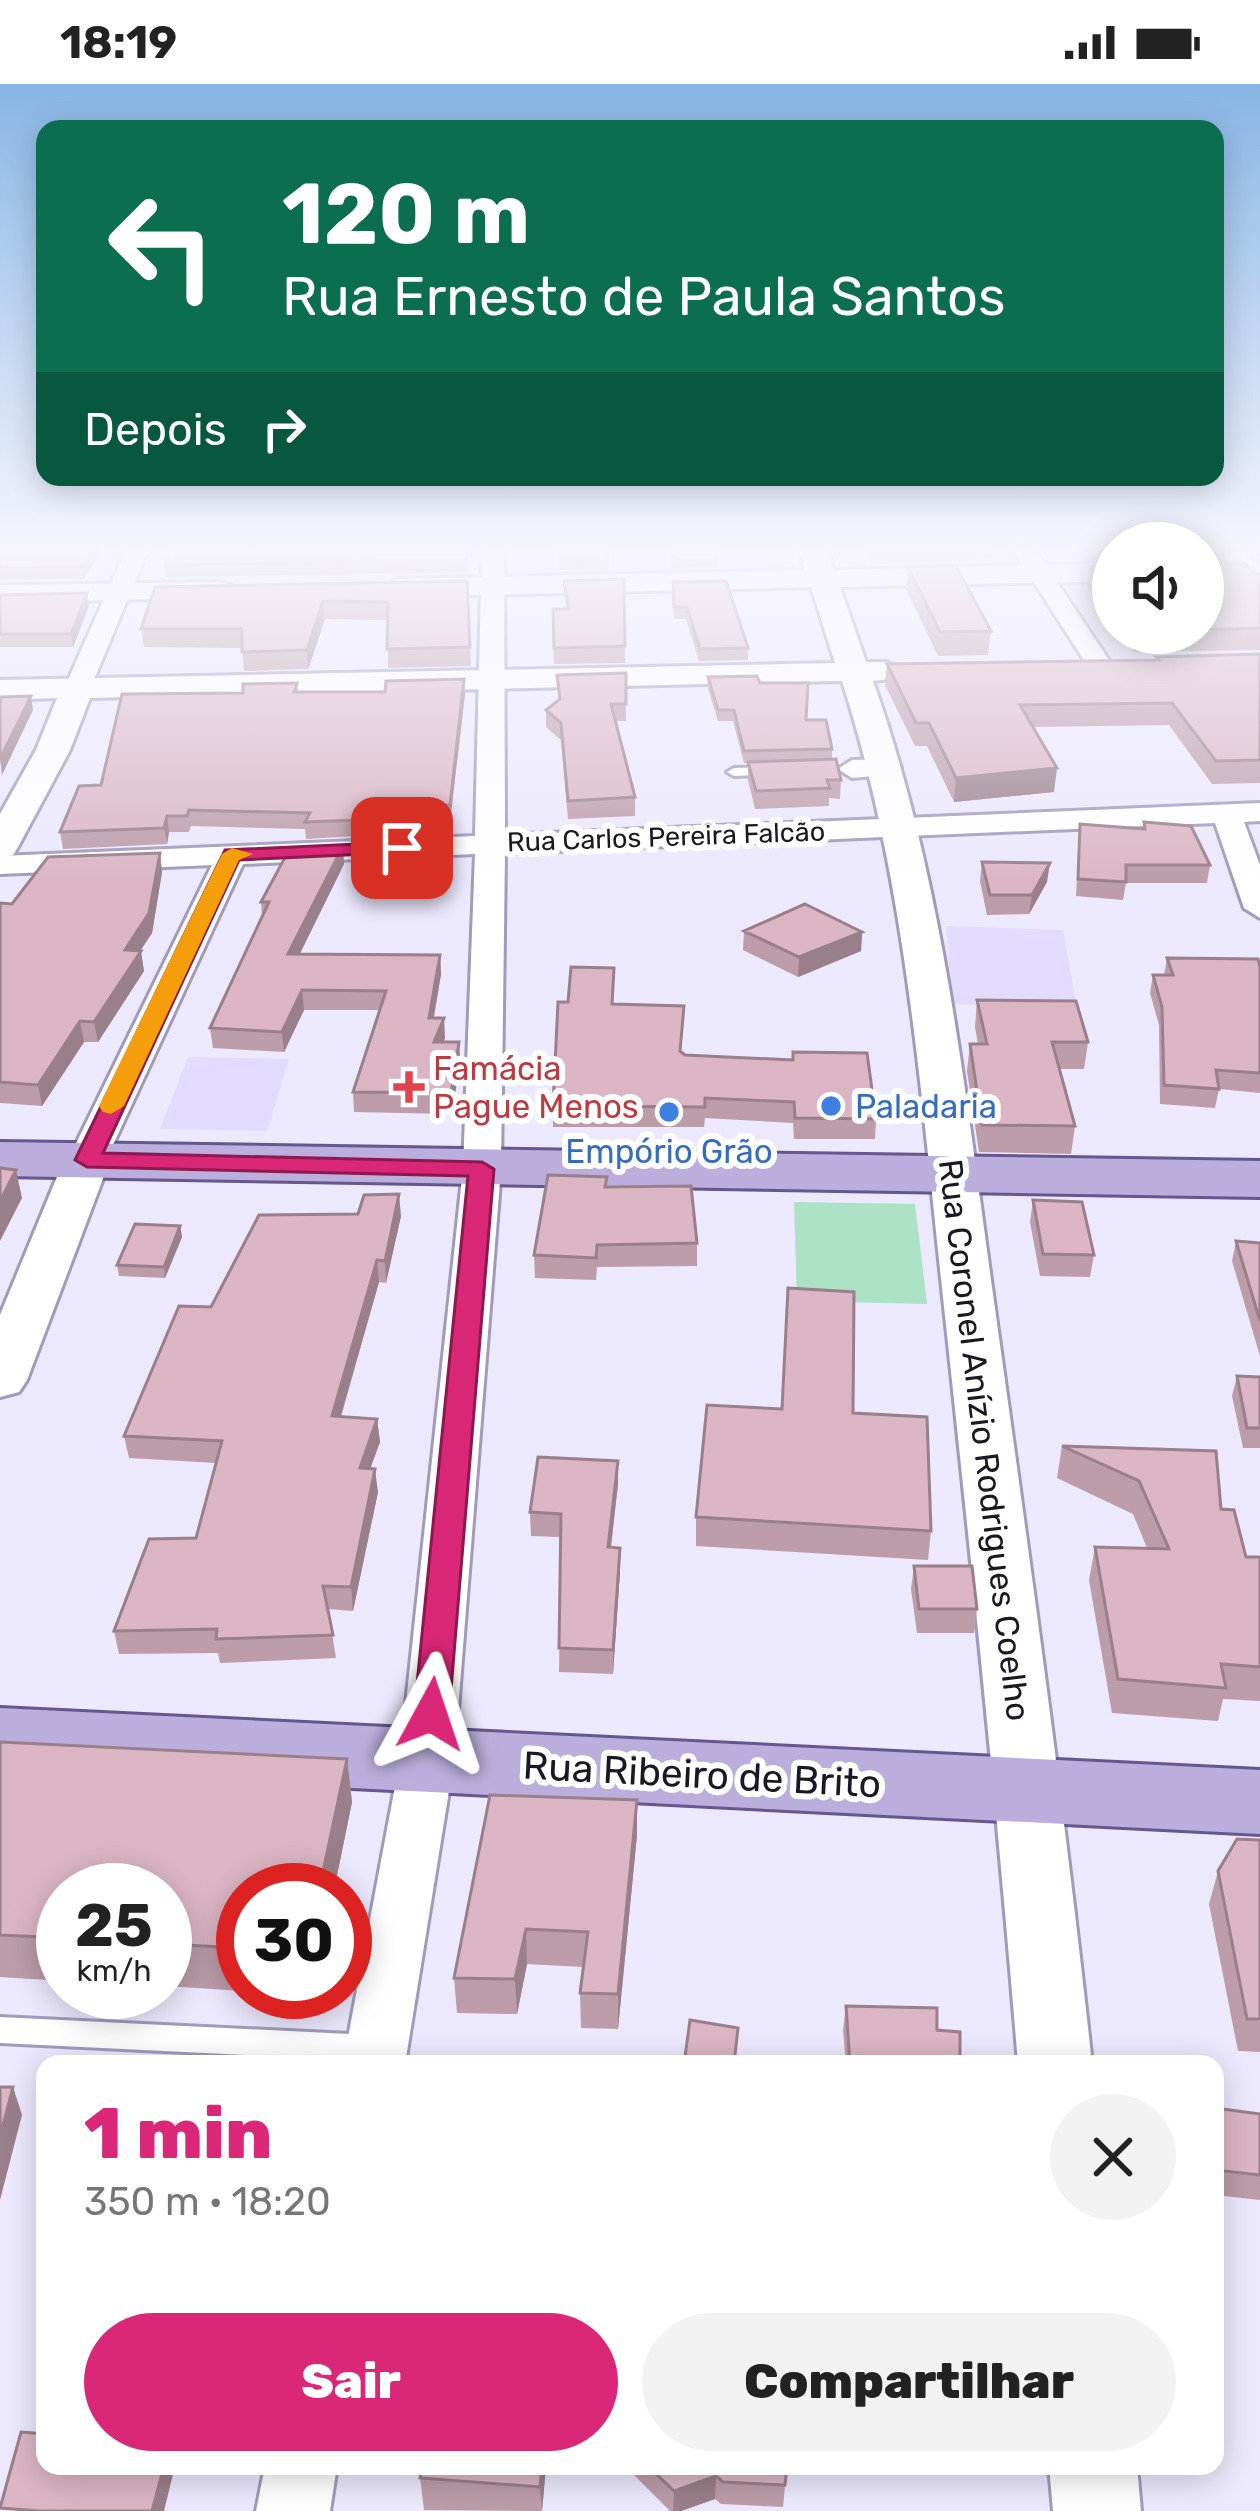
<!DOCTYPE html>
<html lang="pt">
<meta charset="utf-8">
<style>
body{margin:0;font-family:Rubik,sans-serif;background:#f2f2f2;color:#222;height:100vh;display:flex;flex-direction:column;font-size:45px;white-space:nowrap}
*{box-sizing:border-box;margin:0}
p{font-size:39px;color:#767676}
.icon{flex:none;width:66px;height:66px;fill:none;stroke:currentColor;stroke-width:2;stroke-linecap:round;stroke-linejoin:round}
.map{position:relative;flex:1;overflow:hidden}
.sheet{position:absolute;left:36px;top:1971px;width:1188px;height:420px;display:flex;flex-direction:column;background:#fff;border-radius:24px;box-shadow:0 6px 30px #0003}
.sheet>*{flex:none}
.guide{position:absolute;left:36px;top:36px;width:1188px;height:366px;border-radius:24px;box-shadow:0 6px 30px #0003;background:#0b6e4f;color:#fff;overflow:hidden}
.fabs{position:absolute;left:1092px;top:438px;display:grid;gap:24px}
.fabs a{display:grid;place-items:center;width:132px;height:132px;border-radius:50%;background:#fff;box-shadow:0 6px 30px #0003;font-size:60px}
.speed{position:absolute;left:36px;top:1779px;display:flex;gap:24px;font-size:60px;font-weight:700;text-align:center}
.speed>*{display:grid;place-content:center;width:156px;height:156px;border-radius:50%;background:#fff;box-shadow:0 6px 30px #0003;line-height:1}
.speed small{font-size:30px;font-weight:400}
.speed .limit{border:18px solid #d22;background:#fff;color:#111}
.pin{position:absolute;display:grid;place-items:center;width:102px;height:102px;color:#fff;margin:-51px;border-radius:24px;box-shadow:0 6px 18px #0006}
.me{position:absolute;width:132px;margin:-66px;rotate:5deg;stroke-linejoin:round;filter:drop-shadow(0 0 9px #0008)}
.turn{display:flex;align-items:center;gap:42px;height:252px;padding:0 48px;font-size:54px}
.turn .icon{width:156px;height:156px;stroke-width:2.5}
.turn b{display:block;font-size:84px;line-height:102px}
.then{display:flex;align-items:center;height:114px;padding:0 48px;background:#0003;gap:24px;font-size:45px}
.round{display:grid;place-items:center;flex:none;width:126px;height:126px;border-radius:63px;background:#f2f2f2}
.headline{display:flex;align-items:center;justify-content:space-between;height:204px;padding:0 48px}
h1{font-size:72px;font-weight:800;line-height:90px;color:#db2777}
.primary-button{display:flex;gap:24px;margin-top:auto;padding:24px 48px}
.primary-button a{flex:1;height:138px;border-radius:72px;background:#db2777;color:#fff;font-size:48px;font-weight:800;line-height:138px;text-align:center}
.primary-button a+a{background:#f2f2f2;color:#222}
.status{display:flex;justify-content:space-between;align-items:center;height:84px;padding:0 60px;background:#fff;direction:ltr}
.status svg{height:33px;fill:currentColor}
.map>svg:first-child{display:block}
.built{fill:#e2dbfd}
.green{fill:#abe1c4}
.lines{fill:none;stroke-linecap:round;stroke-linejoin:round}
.service-casing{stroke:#a19abb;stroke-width:6}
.minor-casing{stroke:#a19abb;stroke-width:6}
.tertiary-casing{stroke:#a19abb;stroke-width:6}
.primary-casing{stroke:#65568d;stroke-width:6}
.service{fill:#fff;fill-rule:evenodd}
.minor{fill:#fff;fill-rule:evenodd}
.tertiary{fill:#fff;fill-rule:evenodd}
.primary{fill:#bbaedc;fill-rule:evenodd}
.wall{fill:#bc9ca9}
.shaded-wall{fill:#997f89}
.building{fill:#dbb5c4;stroke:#997f89;stroke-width:3}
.route{fill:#db2777;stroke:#8e194d;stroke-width:3}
.slow{fill:#f59e0b}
.health-dot{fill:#e0444e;stroke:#fff;stroke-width:4.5}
.shop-dot{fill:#3f7fe0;stroke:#fff;stroke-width:4.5}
.labels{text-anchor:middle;stroke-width:12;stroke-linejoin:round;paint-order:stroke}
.far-street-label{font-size:27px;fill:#1a1824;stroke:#fff}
.health-label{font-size:33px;fill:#be3a42;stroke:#fff;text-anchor:start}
.shop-label{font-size:33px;fill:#366cbe;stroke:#fff;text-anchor:start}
.street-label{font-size:33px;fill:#1a1824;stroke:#fff}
.near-street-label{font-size:39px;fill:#1a1824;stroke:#fff}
</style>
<div class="status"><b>18:19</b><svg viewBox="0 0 49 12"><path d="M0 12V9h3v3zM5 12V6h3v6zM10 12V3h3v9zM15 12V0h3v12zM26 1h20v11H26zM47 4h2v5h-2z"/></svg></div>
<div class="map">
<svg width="1260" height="2427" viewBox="0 0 1260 2427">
<rect width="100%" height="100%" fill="#ece8fd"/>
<path class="built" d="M 946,842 L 1063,846 L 1077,925 L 953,920 Z
M 188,973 L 289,975 L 267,1047 L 160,1045 Z"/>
<path class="green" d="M 794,1118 L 915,1120 L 927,1220 L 797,1217 Z"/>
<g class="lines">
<defs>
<path id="service" d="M 774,683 L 781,687 L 779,690 L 734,692 L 727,688 L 734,684 Z
M 0,1933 L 370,1951 L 381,1954 L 385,1964 L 381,1974 L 370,1977 L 0,1959 Z"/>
<path id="minor" d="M 128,461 L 150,461 L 90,605 L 86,611 L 68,611 L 64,605 Z
M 482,461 L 504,461 L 505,751 L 1260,719 L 1260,737 L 1244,738 L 1260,781 L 1260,834 L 1244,824 L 1215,739 L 505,769 L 501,1085 L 454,1676 L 405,1980 L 343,1980 L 400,1676 L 463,1085 L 475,770 L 243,780 L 106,1076 L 101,1084 L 73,1084 L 68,1076 L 212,781 L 0,790 L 0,772 L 475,752 Z
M 1010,461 L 1032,461 L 1113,582 L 1109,587 L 1091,587 Z
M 1216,461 L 1239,461 L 1260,485 L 1260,507 L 1252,505 Z
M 887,675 L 897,678 L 901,684 L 897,690 L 852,694 L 838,685 L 852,676 Z
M 265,2382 L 337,2382 L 330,2427 L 256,2427 Z"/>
<path id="tertiary" d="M 797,461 L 825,461 L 834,486 L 1113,479 L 1113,497 L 840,503 L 866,578 L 887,578 L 903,587 L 898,594 L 873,597 C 942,791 964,1000 992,1203 C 1028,1462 1064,1720 1092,1980 L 1018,1980 C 997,1721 970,1463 942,1204 C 920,1001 905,792 842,597 L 90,614 L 70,666 L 18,763 L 13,771 L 0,774 L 0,730 L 36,666 L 57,614 L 0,616 L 0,596 L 835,579 L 811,503 L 397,513 L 383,504 L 397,495 L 805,486 Z
M 1203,478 L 1260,478 L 1260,494 L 1203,496 Z
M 221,498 L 231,501 L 235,507 L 231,513 L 0,519 L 0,501 Z
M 87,1062 L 104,1066 L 110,1076 L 27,1296 L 19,1308 L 0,1313 L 0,1231 L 64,1076 L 70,1066 Z
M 1049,2382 L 1137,2382 L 1141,2427 L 1053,2427 Z"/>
<path id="primary" d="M 0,1058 L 1260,1077 L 1260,1113 L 0,1092 Z
M 0,1624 L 1260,1686 L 1260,1750 L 0,1686 Z"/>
</defs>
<use href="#service" class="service-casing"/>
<use href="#minor" class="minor-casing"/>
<use href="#tertiary" class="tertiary-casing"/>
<use href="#primary" class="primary-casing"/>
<use href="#service" class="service"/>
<use href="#minor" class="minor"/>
<use href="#tertiary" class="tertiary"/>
<use href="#primary" class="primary"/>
</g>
<path class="wall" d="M 0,461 L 104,461 L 84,495 L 0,496 Z
M 467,461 L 468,488 L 166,493 L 164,481 Z
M 607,461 L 608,485 L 560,486 L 558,465 Z
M 671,461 L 717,475 L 717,483 L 672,484 Z
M 861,461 L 994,461 L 992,475 L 872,480 Z
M 1077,461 L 1113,461 L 1113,476 L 1086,475 Z
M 1203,461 L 1222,461 L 1220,473 L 1203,475 L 1203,479 L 1260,490 L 1260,566 L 1134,568 L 1121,549 L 1203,549 Z
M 1245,461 L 1260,461 L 1260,472 Z
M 1113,480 L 1113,538 L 1087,502 L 1090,482 Z
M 908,483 L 991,547 L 988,571 L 938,572 L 906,505 Z
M 624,495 L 625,579 L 554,580 L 553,525 L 566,525 L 564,497 Z
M 467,497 L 471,582 L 388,584 L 388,536 L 325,535 L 308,585 L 244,587 L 242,564 L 144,563 L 141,545 Z
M 673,498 L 748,564 L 748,576 L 699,577 L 686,535 L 674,535 Z
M 87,509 L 89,522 L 73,563 L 0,563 L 0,511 Z
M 1260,570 L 1260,699 L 1212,700 L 1169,641 L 1033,643 L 1054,708 L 954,718 L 927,662 L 915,662 L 885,601 L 887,580 L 1156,576 L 1156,573 Z
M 626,589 L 626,637 L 616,637 L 635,713 L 635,732 L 568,735 L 561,656 L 546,643 L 546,626 L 559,616 L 557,591 Z
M 708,593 L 760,599 L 806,636 L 832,665 L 832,675 L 841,696 L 840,715 L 829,714 L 829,722 L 755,725 L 748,696 L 748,679 L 744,679 L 733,637 L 718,637 L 708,605 Z
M 297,599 L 298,608 L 465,610 L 450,737 L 365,740 L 358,752 L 306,755 L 305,745 L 191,742 L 189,748 L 169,748 L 167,760 L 63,765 L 60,748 L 101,701 L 243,609 Z
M 1144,738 L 1210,781 L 1207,799 L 1126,799 L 1123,816 L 1076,812 L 1080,740 L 1143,744 Z
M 160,769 L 162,788 L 152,849 L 140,867 L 144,887 L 98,958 L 84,958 L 42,1022 L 0,1019 L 0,819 L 12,820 Z
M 982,778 L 1047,798 L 1029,830 L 987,831 L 980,797 Z
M 344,780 L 299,870 L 440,871 L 441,890 L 434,934 L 445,954 L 443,958 L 459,958 L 460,978 L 452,1030 L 354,1028 L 353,1008 L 379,926 L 304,926 L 284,968 L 213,964 L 210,944 L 262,832 L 261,818 Z
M 744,847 L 862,848 L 861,867 L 798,893 L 743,866 Z
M 1167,874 L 1260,882 L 1260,1009 L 1219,1005 L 1215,1024 L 1160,1020 L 1159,941 L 1150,909 L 1153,891 L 1164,891 Z
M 977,916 L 1088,958 L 1084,985 L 1059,985 L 1075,1042 L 1071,1070 L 979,1068 L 967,987 L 970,960 L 978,960 L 975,943 Z
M 684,922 L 681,968 L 685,971 L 876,1035 L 875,1055 L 794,1055 L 793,1039 L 705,1034 L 704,1043 L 553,1043 L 553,1022 Z
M 607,1093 L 607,1103 L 697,1159 L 697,1182 L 597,1183 L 596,1196 L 535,1194 L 534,1171 Z
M 1033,1116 L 1094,1171 L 1090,1193 L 1040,1192 L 1030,1138 Z
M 401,1132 L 386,1199 L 379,1198 L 341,1333 L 377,1335 L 380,1358 L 370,1384 L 378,1408 L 353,1527 L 328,1525 L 336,1574 L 220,1579 L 218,1569 L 119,1570 L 114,1547 L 196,1454 L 216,1379 L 129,1374 L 124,1352 L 211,1223 Z
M 180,1142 L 182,1153 L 165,1194 L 119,1192 L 117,1181 Z
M 1236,1157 L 1260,1159 L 1260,1272 L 1232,1177 Z
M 1237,1292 L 1260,1293 L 1260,1364 L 1243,1364 L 1232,1312 Z
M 853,1329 L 931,1447 L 928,1476 L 696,1462 L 696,1433 Z
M 1062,1362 L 1221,1425 L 1246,1473 L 1260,1473 L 1260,1617 L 1223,1615 L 1218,1637 L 1112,1629 L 1089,1496 L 1095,1463 L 1147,1464 L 1133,1430 L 1057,1394 Z
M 618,1377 L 618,1400 L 611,1463 L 620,1487 L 613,1590 L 559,1588 L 561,1453 L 531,1452 L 530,1428 Z
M 914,1482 L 977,1525 L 974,1549 L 917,1549 L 911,1505 Z
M 0,1658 L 347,1675 L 352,1718 L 334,1806 L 243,1806 L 243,1907 L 165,1902 L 165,1806 L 63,1806 L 63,1897 L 0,1893 Z
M 637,1716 L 637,1751 L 618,1945 L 581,1944 L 580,1909 L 584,1883 L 527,1880 L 517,1930 L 457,1929 L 454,1894 Z
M 1260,1756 L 1260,1968 L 1238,1967 L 1209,1820 L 1218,1787 Z
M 269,1908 L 312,1908 L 312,1910 Z
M 846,1922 L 937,1946 L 960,1980 L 846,1980 L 843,1946 Z
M 1215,2024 L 1260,2030 L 1260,2116 L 1215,2111 Z
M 422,2382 L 546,2382 L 542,2427 L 424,2426 L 420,2394 Z
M 625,2382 L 787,2382 L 783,2423 L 721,2420 L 715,2415 L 681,2427 L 670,2427 Z"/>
<path class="shaded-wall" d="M 95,461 L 104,461 L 84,495 L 82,483 Z
M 87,509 L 89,522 L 73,563 L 71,550 Z
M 323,517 L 325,535 L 308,585 L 307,566 Z
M 464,595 L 465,610 L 450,737 L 450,721 Z
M 31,612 L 33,626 L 2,691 L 0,675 Z
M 1057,684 L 1054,708 L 954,718 L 956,694 Z
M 364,723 L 365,740 L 358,752 L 357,736 Z
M 167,732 L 169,748 L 167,760 L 164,744 Z
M 343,762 L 344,780 L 290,890 L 288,870 Z
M 160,769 L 162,788 L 152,849 L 133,878 L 141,867 L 144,887 L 98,958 L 94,938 L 125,866 Z
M 1050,779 L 1047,798 L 1029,830 L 1032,811 Z
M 862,848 L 861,867 L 798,893 L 799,873 Z
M 440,871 L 441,890 L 430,953 L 429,934 Z
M 302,906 L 304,926 L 284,968 L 282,948 Z
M 444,934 L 445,954 L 436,978 L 434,958 Z
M 80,937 L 84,958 L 42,1022 L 38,1001 Z
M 459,958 L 460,978 L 452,1030 L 451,1009 Z
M 16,1086 L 22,1114 L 0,1157 L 0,1117 Z
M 399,1110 L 401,1132 L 386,1199 L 385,1177 Z
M 180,1142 L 182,1153 L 165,1194 L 164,1183 Z
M 377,1176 L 379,1198 L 334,1355 L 332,1332 Z
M 377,1335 L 380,1358 L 362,1407 L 360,1384 Z
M 618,1377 L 618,1400 L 608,1487 L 608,1463 Z
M 375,1385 L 378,1408 L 353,1527 L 351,1503 Z
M 620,1464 L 620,1487 L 613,1590 L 613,1566 Z
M 347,1675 L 352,1718 L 334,1806 L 319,1806 Z
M 637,1716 L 637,1751 L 618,1945 L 618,1910 Z
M 526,1845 L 527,1880 L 517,1930 L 515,1895 Z
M 13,2003 L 22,2031 L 0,2116 L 0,2053 Z
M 164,2382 L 175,2382 L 164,2427 L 152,2427 Z
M 542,2382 L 546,2382 L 542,2427 L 540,2403 Z
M 716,2392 L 715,2415 L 681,2427 L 673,2427 L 674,2407 Z"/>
<path class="building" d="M 0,461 L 95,461 L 82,483 L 0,484 Z
M 171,461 L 467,461 L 467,475 L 164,481 Z
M 559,461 L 607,461 L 608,477 L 560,478 Z
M 672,461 L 713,461 L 717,475 L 672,476 Z
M 870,461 L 994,461 L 873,466 Z
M 1203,470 L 1203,479 L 1245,479 L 1254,489 L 1260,490 L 1260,544 L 1203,546 Z
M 1113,480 L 1113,514 L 1090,482 Z
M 956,482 L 991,547 L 940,548 L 908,483 Z
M 624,495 L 625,562 L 554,564 L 553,525 L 569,525 L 564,497 Z
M 467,497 L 470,563 L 387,565 L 388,518 L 323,517 L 307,566 L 242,568 L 242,545 L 141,545 L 155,503 Z
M 726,497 L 748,564 L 700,565 L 687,523 L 674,523 L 673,498 Z
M 87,509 L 71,550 L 0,550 L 0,511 Z
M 1260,570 L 1260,676 L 1216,677 L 1172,619 L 1020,621 L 1057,684 L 956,694 L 929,639 L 916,639 L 887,580 L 1159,576 L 1156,573 Z
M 626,589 L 626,620 L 611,620 L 635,713 L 568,717 L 561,639 L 546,626 L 560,615 L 557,591 Z
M 757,592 L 760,599 L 808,599 L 806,636 L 826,636 L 832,665 L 744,667 L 734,626 L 718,626 L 708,593 Z
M 464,595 L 450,721 L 364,723 L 357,736 L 305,738 L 310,729 L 189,726 L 187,732 L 167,732 L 164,744 L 60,748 L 79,702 L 101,701 L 122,610 L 243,609 L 243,600 L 297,599 L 294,608 L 385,608 L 386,597 Z
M 31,612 L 0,675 L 0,613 Z
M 836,675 L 841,696 L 827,696 L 830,704 L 756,707 L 748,678 Z
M 1144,738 L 1191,742 L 1210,781 L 1126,781 L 1126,798 L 1078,795 L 1080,740 L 1145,745 Z
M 343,762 L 288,870 L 440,871 L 429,934 L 444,934 L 434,958 L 459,958 L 451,1009 L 353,1008 L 386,907 L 302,906 L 282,948 L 210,944 L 269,818 L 261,818 L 290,764 Z
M 160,769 L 149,829 L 125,866 L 141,867 L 94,938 L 80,937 L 38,1001 L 0,998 L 0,819 L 12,820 L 48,773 Z
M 982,778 L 1050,779 L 1032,811 L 990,811 Z
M 805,820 L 862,848 L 799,873 L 744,847 Z
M 1167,874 L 1258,875 L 1260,882 L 1260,989 L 1216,986 L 1219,1005 L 1164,1001 L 1162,923 L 1153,891 L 1173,891 Z
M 571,883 L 614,884 L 612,920 L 684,922 L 680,967 L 685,971 L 793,976 L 793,968 L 867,969 L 876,1035 L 795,1034 L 794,1018 L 705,1014 L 705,1023 L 553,1022 L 558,918 L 568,918 Z
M 977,916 L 1076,917 L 1088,958 L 1052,958 L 1075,1042 L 982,1041 L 970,960 L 987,960 Z
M 0,1084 L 16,1086 L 0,1117 Z
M 548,1091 L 607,1093 L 605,1103 L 691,1102 L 697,1159 L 597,1161 L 596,1174 L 534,1171 Z
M 399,1110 L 385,1177 L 377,1176 L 332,1332 L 377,1335 L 360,1384 L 375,1385 L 351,1503 L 323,1502 L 333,1551 L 216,1555 L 217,1545 L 114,1547 L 149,1455 L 196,1454 L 222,1357 L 124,1352 L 179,1222 L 211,1223 L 259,1131 L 358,1130 L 364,1111 Z
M 1033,1116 L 1082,1118 L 1094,1171 L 1043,1170 Z
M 135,1140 L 180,1142 L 164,1183 L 117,1181 Z
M 1236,1157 L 1260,1159 L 1260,1237 Z
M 788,1204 L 854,1208 L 853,1329 L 927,1333 L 931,1447 L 696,1433 L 707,1321 L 782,1325 Z
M 1237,1292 L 1260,1293 L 1260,1344 L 1247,1344 Z
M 1062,1362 L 1216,1367 L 1221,1425 L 1234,1426 L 1246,1473 L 1260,1473 L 1260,1583 L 1221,1580 L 1226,1604 L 1118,1595 L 1095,1463 L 1169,1465 L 1139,1397 Z
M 538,1373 L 618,1377 L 608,1463 L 620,1464 L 613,1566 L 559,1564 L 561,1430 L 530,1428 Z
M 914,1482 L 972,1482 L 977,1525 L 919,1525 Z
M 0,1658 L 347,1675 L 319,1806 L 243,1806 L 243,1864 L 165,1860 L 165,1806 L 63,1806 L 63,1854 L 0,1851 Z
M 490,1711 L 637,1716 L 618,1910 L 580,1909 L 588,1848 L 526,1845 L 515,1895 L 454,1894 Z
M 1237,1755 L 1260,1756 L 1260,1935 L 1247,1935 L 1218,1787 Z
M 846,1922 L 937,1924 L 937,1946 L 960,1948 L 960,1980 L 850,1980 Z
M 690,1936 L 738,1944 L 734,1980 L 684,1980 Z
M 0,2003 L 13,2003 L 0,2053 Z
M 1215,2024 L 1260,2030 L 1260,2091 L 1215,2086 Z
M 21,2348 L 45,2350 L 45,2382 L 164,2382 L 152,2427 L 39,2427 L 0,2424 Z
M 422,2382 L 542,2382 L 540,2403 L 420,2394 Z
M 648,2382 L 787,2382 L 785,2401 L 723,2398 L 716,2392 L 674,2407 Z"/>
<linearGradient id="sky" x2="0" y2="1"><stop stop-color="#87b5e5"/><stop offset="0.58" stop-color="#f6f5fe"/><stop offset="1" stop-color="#f6f5fe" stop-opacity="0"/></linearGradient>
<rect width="1260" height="801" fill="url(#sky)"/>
<path class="route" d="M 402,758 L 409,760 L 409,768 L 239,776 L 103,1069 L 482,1078 L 494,1085 L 449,1630 L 444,1640 L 431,1643 L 419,1640 L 414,1630 L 468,1092 L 87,1083 L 75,1076 L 225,766 Z"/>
<path class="slow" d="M 232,764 L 253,770 L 239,776 L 124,1022 L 111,1030 L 103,1028 L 99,1022 L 222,770 Z"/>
<path class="health-dot" d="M403 985h12v12h12v12h-12v12h-12v-12h-12v-12h12z"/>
<g class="shop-dot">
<circle cx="831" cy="1022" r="12"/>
<circle cx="669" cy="1028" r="12"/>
</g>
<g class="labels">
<g class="far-street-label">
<text transform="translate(666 753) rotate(-2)" y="9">Rua Carlos Pereira Falcão</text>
</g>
<g class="health-label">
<text x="433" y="996">Famácia<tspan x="433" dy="38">Pague Menos</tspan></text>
</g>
<g class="shop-label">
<text x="855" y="1034">Paladaria</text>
<text x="669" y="1079" text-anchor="middle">Empório Grão</text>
</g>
<g class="street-label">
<text transform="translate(985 1356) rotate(83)" y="12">Rua Coronel Anízio Rodrigues Coelho</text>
</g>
<g class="near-street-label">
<text transform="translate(702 1690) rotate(3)" y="14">Rua Ribeiro de Brito</text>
</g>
</g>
</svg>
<div class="fabs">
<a><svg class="icon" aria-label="sound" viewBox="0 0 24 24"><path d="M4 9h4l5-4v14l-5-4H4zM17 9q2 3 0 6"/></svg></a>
</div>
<div class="speed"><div>25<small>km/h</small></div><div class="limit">30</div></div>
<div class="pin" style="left:402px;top:764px;background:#d93025"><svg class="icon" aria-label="arrive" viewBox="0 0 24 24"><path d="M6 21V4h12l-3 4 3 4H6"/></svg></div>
<svg class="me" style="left:431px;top:1630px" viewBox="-20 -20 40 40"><path d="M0-17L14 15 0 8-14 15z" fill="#db2777" stroke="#fff" stroke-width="4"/></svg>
<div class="guide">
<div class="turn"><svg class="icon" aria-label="left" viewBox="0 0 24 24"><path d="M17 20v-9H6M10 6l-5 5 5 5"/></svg><div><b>120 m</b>Rua Ernesto de Paula Santos</div></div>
<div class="then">Depois<svg class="icon" aria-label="right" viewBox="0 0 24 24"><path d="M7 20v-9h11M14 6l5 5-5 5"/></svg></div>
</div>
<section class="sheet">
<div class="headline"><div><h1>1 min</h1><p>350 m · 18:20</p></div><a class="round"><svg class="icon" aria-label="close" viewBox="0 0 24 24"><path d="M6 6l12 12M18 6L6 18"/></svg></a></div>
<div class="primary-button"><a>Sair</a><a>Compartilhar</a></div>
</section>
</div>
